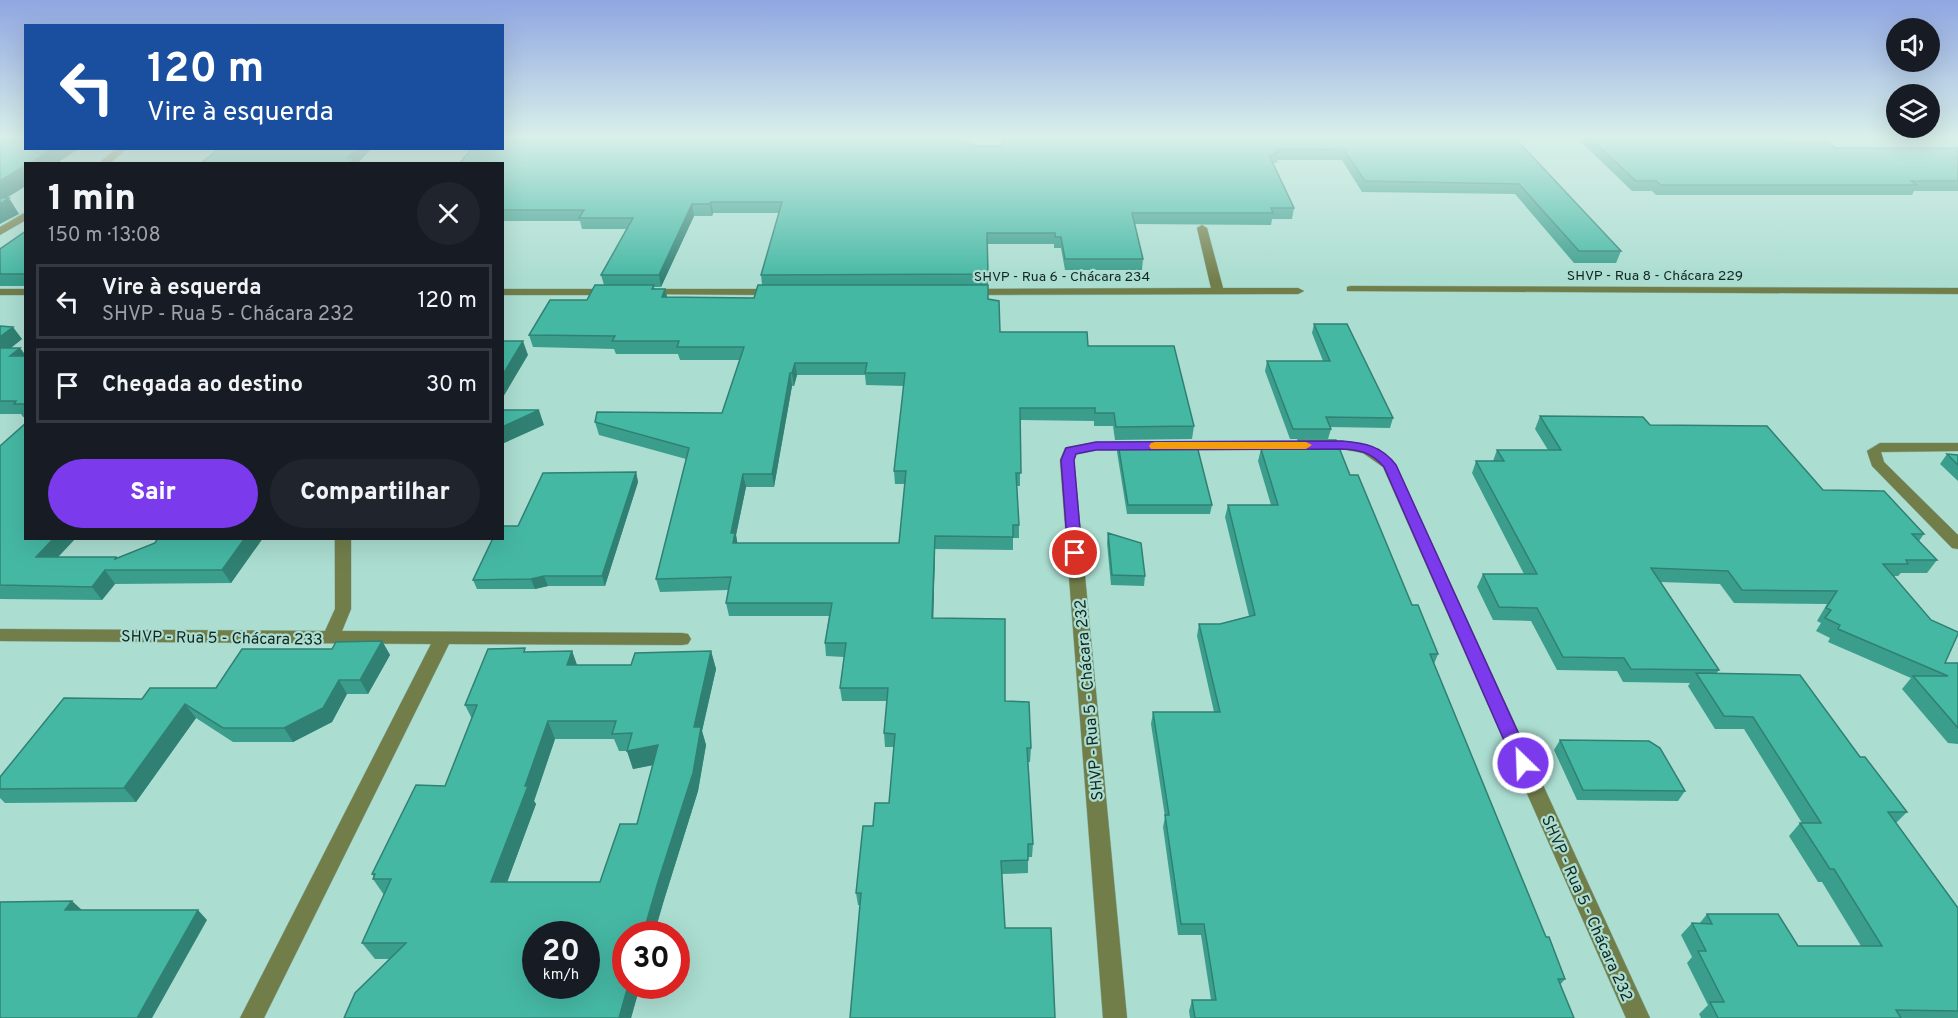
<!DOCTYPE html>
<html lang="pt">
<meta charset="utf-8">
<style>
body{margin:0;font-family:Overpass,sans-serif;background:#20242c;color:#f1f3f6;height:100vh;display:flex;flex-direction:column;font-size:22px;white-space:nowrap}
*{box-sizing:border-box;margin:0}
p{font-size:20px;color:#9ea1a6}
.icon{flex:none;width:33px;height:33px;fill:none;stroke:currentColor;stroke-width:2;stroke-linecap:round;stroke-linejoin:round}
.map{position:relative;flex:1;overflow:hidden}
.side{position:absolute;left:24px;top:162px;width:480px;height:378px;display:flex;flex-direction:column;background:#171b24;border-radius:0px;box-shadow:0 6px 24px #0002}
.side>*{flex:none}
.banner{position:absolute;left:24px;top:24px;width:480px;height:126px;border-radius:0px;box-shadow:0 6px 24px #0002;background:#1a4fa0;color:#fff;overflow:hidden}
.fabs{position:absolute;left:1886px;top:18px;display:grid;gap:12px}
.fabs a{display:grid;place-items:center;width:54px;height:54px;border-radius:50%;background:#171b24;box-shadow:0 6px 24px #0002;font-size:30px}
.speed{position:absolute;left:522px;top:921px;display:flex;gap:12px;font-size:30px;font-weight:700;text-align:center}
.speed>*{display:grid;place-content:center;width:78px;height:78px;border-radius:50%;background:#171b24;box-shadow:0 6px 24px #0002;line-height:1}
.speed small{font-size:15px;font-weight:400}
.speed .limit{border:9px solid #d22;background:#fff;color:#111}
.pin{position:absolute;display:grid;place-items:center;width:51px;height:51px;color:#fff;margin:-26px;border:3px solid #fff;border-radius:50%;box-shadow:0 2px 6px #0007}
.me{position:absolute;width:66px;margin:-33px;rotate:336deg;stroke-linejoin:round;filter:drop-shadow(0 0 4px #0008)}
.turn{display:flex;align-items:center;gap:21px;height:126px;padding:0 24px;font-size:27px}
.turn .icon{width:78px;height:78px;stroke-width:2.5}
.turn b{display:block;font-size:42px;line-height:51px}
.round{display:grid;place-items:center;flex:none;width:63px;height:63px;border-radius:32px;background:#20242c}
.overview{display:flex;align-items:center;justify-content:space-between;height:102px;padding:0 24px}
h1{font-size:36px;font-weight:800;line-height:45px}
.primary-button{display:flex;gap:12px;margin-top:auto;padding:12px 24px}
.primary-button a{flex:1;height:69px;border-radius:36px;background:#7c3aed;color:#fff;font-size:24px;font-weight:800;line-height:69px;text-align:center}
.primary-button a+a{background:#20242c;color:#f1f3f6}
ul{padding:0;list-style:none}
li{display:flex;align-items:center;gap:18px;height:75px;margin:0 12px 9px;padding:0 12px;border:3px solid #363941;border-radius:0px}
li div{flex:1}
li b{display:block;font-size:22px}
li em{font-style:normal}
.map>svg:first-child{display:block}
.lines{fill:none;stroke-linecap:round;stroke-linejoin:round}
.minor-casing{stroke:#8db8ae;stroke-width:1}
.minor{fill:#727e4a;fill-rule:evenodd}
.wall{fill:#3b9e8d;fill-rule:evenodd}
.shaded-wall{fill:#308173}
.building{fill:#45b8a4;stroke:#308173;stroke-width:1.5;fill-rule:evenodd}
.route{fill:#7c3aed;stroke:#51269a;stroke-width:1.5}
.slow{fill:#f59e0b}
.labels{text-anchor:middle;stroke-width:4.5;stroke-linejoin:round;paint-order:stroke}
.far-street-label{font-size:14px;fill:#132622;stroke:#abddd1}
.street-label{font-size:16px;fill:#132622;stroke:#abddd1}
</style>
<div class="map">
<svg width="1958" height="1018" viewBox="0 0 1958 1018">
<rect width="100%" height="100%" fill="#abddd1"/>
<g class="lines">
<defs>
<path id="minor" d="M 117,148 L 128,148 L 109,164 L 98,164 Z
M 26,212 L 26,220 L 0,235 L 0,227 Z
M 1202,225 L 1207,228 L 1223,288 L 1298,288 L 1304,291 L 1298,294 L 968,295 L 962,292 L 968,289 L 1211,288 L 1197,228 Z
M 1351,286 L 1958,288 L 1958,294 L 1347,291 L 1347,287 Z
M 0,289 L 26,289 L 26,295 L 0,295 Z
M 502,289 L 611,289 L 617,292 L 611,295 L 502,295 Z
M 647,289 L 776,289 L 782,292 L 776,295 L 643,294 L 641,292 Z
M 1342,441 L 1379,449 L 1396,465 L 1650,1018 L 1626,1018 L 1383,467 L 1363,453 L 1342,449 L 1177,450 L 1170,446 L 1177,442 Z
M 1096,442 L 1138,442 L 1145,446 L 1138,450 L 1096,450 L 1076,454 L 1074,460 L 1127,1018 L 1103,1018 L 1060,460 L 1065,448 Z
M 1880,443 L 1958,443 L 1958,451 L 1881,452 L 1884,462 L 1958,535 L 1958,549 L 1952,548 L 1872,466 L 1867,451 Z
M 335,538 L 351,538 L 351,609 L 342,631 L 682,633 L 688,634 L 691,639 L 688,644 L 682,645 L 449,644 L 264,1018 L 240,1018 L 431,644 L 0,641 L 0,629 L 325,631 L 335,609 Z"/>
</defs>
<use href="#minor" class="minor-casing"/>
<use href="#minor" class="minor"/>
</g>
<path class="wall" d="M 1514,137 L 1621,251 L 1616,263 L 1574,263 L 1515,194 L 1362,192 L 1342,160 L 1278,160 L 1277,163 L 1274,163 L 1274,165 L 1294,208 L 1292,219 L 1272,219 L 1271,225 L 1135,224 L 1143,259 L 1142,270 L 1065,270 L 1061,248 L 1054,248 L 1054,244 L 988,244 L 988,299 L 1000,332 L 1088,346 L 1194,426 L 1192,439 L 1115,440 L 1113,426 L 1094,426 L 1094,421 L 1020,420 L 1020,486 L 1017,486 L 1019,525 L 1019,538 L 1013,538 L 1013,550 L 935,549 L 933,618 L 1005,701 L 1031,748 L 1030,762 L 1028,762 L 1033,844 L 1032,857 L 1028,857 L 1028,873 L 1002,874 L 1005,928 L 1055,1018 L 860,905 L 858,905 L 856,893 L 873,826 L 889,803 L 894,747 L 885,747 L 884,733 L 887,701 L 842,701 L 840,688 L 844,657 L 826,656 L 825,643 L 829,616 L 729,616 L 726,603 L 728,590 L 660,592 L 656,579 L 686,459 L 599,435 L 595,422 L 722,413 L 740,360 L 680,360 L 678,354 L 616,354 L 614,349 L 533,347 L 529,335 L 587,300 L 604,285 L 601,275 L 626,229 L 582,229 L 580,221 L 502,221 L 502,164 L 978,146 ZM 713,213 L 779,213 L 761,275 L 762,285 L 754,298 L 667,297 L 665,289 L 655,289 L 654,287 L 661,287 L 694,216 L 712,216 ZM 797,375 L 865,375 L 866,385 L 904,386 L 894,471 L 895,484 L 905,484 L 899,543 L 737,543 L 736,535 L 746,487 L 774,487 L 792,386 L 794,386 Z
M 1576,137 L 1775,137 L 1781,142 L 1836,148 L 1958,148 L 1958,191 L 1914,191 L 1912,195 L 1656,195 L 1652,191 L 1632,191 Z
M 26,231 L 26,286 L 0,286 L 0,249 Z
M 1314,324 L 1393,418 L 1390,428 L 1330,427 L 1331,429 L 1328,439 L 1290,439 L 1265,371 L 1267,361 L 1323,361 L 1312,333 Z
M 0,326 L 22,339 L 11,348 L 20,348 L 26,356 L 26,417 L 23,417 L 21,414 L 0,414 Z
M 1540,416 L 1650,425 L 1823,490 L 1924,534 L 1919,541 L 1937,560 L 1927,573 L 1901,573 L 1898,576 L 1894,576 L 1945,663 L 1958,663 L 1958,744 L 1948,743 L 1902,689 L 1911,678 L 1828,642 L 1830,638 L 1816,631 L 1821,623 L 1817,621 L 1827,604 L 1734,603 L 1720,584 L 1660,582 L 1719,670 L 1716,674 L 1860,757 L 1907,812 L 1896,823 L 1958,908 L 1958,1018 L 1701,1018 L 1699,1014 L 1708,1005 L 1687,963 L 1692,957 L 1681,935 L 1692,923 L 1699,924 L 1707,914 L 1798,946 L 1861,946 L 1822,882 L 1818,882 L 1789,836 L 1800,823 L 1802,823 L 1744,729 L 1715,729 L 1688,686 L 1690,683 L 1623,682 L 1617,671 L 1557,670 L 1531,621 L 1493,620 L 1477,587 L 1483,574 L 1524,574 L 1472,473 L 1476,461 L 1493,461 L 1497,450 L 1548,450 L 1535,429 Z
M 1298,440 L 1350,475 L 1412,605 L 1438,654 L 1434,664 L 1546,937 L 1565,979 L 1560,985 L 1574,1018 L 1190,1018 L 1189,1011 L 1192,1000 L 1211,1000 L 1201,935 L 1178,935 L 1163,827 L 1165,817 L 1151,724 L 1153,712 L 1214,712 L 1197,636 L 1199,624 L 1220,624 L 1249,616 L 1225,517 L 1228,505 L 1271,505 L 1258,461 L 1261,449 L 1296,449 Z
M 1118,443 L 1212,505 L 1210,514 L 1127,514 L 1117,452 Z
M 0,446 L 59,557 L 116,557 L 117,558 L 155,543 L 158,538 L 263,538 L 231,583 L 115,584 L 102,600 L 0,599 Z
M 1947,454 L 1958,455 L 1958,481 L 1940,464 Z
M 636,472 L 638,482 L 605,586 L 548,586 L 535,589 L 477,589 L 473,580 L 518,526 Z
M 1108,533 L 1145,576 L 1144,586 L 1111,585 L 1107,543 Z
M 382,641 L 390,655 L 368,694 L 347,694 L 332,722 L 293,742 L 233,742 L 196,718 L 136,802 L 5,803 L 0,798 L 0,777 L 142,699 L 216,688 L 332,649 Z
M 572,651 L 577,665 L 631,665 L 711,651 L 716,669 L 702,731 L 706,745 L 698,791 L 664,900 L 654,934 L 626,934 L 640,986 L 631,1018 L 344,1018 L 389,959 L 375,959 L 362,943 L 384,895 L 373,879 L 374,877 L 372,874 L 445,786 L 472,719 L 465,705 L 527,652 ZM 555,739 L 614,739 L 619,751 L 627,751 L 633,769 L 653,765 L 637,824 L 600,882 L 507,882 L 536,804 L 534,801 Z
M 1560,740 L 1685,791 L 1678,801 L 1577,800 L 1554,750 Z"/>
<path class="shaded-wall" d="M 49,148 L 80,148 L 60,161 L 61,163 L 60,164 L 29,164 Z
M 358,148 L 372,148 L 358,163 L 349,164 L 348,158 Z
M 26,165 L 26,186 L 0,202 L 0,181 Z
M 9,198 L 19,214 L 0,224 L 0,204 Z
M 711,202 L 713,213 L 712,216 L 710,204 Z
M 692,204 L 694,216 L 661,287 L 659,275 Z
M 665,289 L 668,301 L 662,297 Z
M 13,327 L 22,339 L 0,356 L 0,337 Z
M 523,341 L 528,355 L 502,399 L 502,376 Z
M 20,348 L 26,356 L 26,362 L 10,356 Z
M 795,363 L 797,375 L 794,386 L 792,373 Z
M 790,373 L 792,386 L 774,487 L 772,474 Z
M 539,410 L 544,425 L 502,444 L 502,427 Z
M 636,472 L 638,482 L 605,586 L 602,576 Z
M 743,474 L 746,487 L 736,535 L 738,546 L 736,557 L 731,533 Z
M 935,536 L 935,549 L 933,631 L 932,618 Z
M 54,538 L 76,538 L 46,570 L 36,557 Z
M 245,538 L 263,538 L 231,583 L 222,570 Z
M 105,570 L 115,584 L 102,600 L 92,587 Z
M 544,576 L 548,586 L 535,589 L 531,579 Z
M 382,641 L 390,655 L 368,694 L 360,680 Z
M 572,651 L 578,668 L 567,665 Z
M 711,651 L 716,669 L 702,731 L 706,745 L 698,791 L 664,900 L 654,934 L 643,934 L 694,727 Z
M 339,680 L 347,694 L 332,722 L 293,742 L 284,728 Z
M 185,704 L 196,718 L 136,802 L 124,788 Z
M 548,721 L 555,739 L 534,801 L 536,804 L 501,899 L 491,882 Z
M 658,745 L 664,763 L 633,769 L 627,751 Z
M 72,901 L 82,910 L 65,910 Z
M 198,910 L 207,920 L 152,1018 L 137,1018 Z
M 628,986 L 640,986 L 631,1018 L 619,1018 Z"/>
<path class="building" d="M 0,137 L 26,137 L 26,148 L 53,148 L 29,164 L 26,164 L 26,165 L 0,181 Z
M 502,137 L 945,137 L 978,146 L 1001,146 L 1005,137 L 1514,137 L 1621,251 L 1579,251 L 1519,184 L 1365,181 L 1344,150 L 1278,149 L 1279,152 L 1275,152 L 1276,155 L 1269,155 L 1294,208 L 1271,208 L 1273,213 L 1132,213 L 1143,259 L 1065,259 L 1061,237 L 1055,237 L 1055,233 L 987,233 L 988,274 L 761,275 L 782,202 L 711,202 L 710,204 L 692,204 L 659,275 L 601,275 L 633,218 L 579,218 L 584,210 L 502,210 L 502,164 L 459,164 L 472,148 L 502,148 Z
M 1589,137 L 1775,137 L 1781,142 L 1828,142 L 1836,148 L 1958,148 L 1958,181 L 1911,181 L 1917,185 L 1661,185 L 1656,181 L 1636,181 Z
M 220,148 L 358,148 L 348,158 L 355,158 L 349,164 L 200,164 Z
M 0,198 L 9,198 L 0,204 Z
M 26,231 L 26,274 L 0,274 L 0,249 Z
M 595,285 L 654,285 L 652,289 L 665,289 L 662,297 L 754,298 L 758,285 L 988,285 L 988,299 L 999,301 L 1000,332 L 1087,332 L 1088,346 L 1174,346 L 1194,426 L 1116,427 L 1114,413 L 1095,413 L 1095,408 L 1020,408 L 1021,473 L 1016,473 L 1019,525 L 1013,525 L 1013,537 L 935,536 L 932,618 L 1005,619 L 1005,701 L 1029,702 L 1031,748 L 1027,748 L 1033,844 L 1028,844 L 1028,860 L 1001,861 L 1005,928 L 1051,928 L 1055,1018 L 850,1018 L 861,893 L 856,893 L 863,826 L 873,826 L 875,803 L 889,803 L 895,734 L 884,733 L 888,688 L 840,688 L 846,643 L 825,643 L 832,603 L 726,603 L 731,577 L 656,579 L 689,448 L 595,422 L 597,412 L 722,413 L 744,347 L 677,347 L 679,341 L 612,341 L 615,336 L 529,335 L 550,300 L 587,300 ZM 795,363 L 867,363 L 865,373 L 905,373 L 894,471 L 906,471 L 899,543 L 733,543 L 735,533 L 731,533 L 743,474 L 772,474 L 790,373 L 792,373 Z
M 1314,324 L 1347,324 L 1393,418 L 1326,417 L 1331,429 L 1293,429 L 1267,361 L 1330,361 Z
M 0,326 L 13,327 L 0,337 Z
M 502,341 L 523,341 L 502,376 Z
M 0,348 L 20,348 L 10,356 L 26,356 L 26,404 L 14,404 L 16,401 L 0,401 Z
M 502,410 L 539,410 L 502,427 Z
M 1540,416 L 1643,417 L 1650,425 L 1767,426 L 1823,490 L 1884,491 L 1924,534 L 1912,534 L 1937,560 L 1906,560 L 1908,564 L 1883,564 L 1931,620 L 1958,632 L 1958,634 L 1945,663 L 1958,663 L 1958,728 L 1913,676 L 1948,676 L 1838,629 L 1840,625 L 1825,618 L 1831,610 L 1826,608 L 1837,591 L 1742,590 L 1728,571 L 1651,568 L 1719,670 L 1631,669 L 1624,658 L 1563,657 L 1537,608 L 1499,607 L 1483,574 L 1537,574 L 1476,461 L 1504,461 L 1497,450 L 1561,450 Z
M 26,423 L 26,538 L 54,538 L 36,557 L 116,557 L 115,559 L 155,543 L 158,538 L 245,538 L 222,570 L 105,570 L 92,587 L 0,585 L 0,446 Z
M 1298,440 L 1336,440 L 1350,475 L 1358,475 L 1412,605 L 1418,605 L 1438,654 L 1430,654 L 1546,937 L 1549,937 L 1565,979 L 1558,979 L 1574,1018 L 1195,1018 L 1192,1000 L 1216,1000 L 1204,924 L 1181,924 L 1165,815 L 1169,815 L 1153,712 L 1220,712 L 1199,624 L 1220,624 L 1255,615 L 1228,505 L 1278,505 L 1261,449 L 1301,449 Z
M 1196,442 L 1212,505 L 1128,505 L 1118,443 Z
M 1947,454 L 1958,455 L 1958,465 Z
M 636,472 L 602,576 L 544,576 L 531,579 L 473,580 L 493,538 L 502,538 L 502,526 L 518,526 L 543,473 Z
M 1108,533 L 1141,543 L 1145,576 L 1112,575 Z
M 382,641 L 360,680 L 339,680 L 323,708 L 284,728 L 223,728 L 185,704 L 124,788 L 0,789 L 0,777 L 64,698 L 142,699 L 150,688 L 216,688 L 242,649 L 332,649 L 336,642 Z
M 525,648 L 524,652 L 572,651 L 567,665 L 631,665 L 635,653 L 711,651 L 694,727 L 701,727 L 693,773 L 658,882 L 643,934 L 626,934 L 626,986 L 628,986 L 619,1018 L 344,1018 L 355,993 L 406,943 L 362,943 L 391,879 L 373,879 L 375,874 L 372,874 L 416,785 L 445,786 L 477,705 L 465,705 L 488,649 ZM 548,721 L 616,721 L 612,734 L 632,733 L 627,751 L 658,745 L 637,824 L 620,824 L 600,882 L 491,882 L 528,786 L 525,786 ZM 536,934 L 586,934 L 586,986 L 536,986 Z
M 1696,673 L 1800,675 L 1860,757 L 1865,757 L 1907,812 L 1888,812 L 1958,908 L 1958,1011 L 1896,1010 L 1901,1018 L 1718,1018 L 1710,1002 L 1724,1002 L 1698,951 L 1706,951 L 1692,923 L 1712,924 L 1707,914 L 1778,914 L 1798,946 L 1882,946 L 1834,869 L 1830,869 L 1800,823 L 1821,823 L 1753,717 L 1724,716 Z
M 1560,740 L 1649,741 L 1660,748 L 1685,791 L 1583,790 Z
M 72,901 L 65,910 L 198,910 L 137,1018 L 0,1018 L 0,902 Z"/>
<linearGradient id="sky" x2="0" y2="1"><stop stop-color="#8fa6e2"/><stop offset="0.49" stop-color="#d9f0ea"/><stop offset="1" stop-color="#d9f0ea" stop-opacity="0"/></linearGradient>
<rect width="1958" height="280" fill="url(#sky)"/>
<path class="route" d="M 1342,441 C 1365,443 1382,446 1396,465 L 1532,763 L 1529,768 L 1523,770 L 1517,768 L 1514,763 L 1384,467 C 1371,452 1360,450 1342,449 L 1096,450 L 1076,454 L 1074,460 L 1082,553 L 1075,558 L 1068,553 L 1061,460 L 1066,448 L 1096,442 Z"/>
<path class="slow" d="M 1155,442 L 1306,442 L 1312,445 L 1306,449 L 1151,449 L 1149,446 L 1151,443 Z"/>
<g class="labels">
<g class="far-street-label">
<text x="1655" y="280">SHVP - Rua 8 - Chácara 229</text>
<text x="1062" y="281">SHVP - Rua 6 - Chácara 234</text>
</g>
<g class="street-label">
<text transform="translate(222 637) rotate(1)" y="6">SHVP - Rua 5 - Chácara 233</text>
<text transform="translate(1088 700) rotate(-95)" y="6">SHVP - Rua 5 - Chácara 232</text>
<text transform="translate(1588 908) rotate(66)" y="6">SHVP - Rua 5 - Chácara 232</text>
</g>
</g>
</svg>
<div class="fabs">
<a><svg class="icon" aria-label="sound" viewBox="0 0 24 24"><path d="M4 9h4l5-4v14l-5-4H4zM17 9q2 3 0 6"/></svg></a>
<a><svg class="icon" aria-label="layers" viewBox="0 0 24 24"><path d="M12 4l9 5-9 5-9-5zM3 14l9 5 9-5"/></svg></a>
</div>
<div class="speed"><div>20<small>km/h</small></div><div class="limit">30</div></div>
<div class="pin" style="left:1075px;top:553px;background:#d93025"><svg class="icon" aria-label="arrive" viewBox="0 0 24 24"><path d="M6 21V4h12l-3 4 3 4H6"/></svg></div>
<svg class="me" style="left:1523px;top:763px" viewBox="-20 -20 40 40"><circle r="17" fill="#7c3aed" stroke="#fff" stroke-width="3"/><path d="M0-11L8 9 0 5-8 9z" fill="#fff"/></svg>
<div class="banner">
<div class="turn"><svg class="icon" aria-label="left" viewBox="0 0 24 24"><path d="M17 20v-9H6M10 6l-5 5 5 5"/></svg><div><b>120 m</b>Vire à esquerda</div></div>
</div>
<section class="side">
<div class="overview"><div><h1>1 min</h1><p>150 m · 13:08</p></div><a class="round"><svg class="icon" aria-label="close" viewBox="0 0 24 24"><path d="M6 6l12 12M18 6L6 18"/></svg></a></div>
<ul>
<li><svg class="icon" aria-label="left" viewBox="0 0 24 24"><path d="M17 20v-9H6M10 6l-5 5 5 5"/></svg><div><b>Vire à esquerda</b><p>SHVP - Rua 5 - Chácara 232</p></div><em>120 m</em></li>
<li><svg class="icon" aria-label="arrive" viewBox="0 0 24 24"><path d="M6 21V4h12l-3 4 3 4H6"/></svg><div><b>Chegada ao destino</b></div><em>30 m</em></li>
</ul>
<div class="primary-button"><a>Sair</a><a>Compartilhar</a></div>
</section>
</div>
